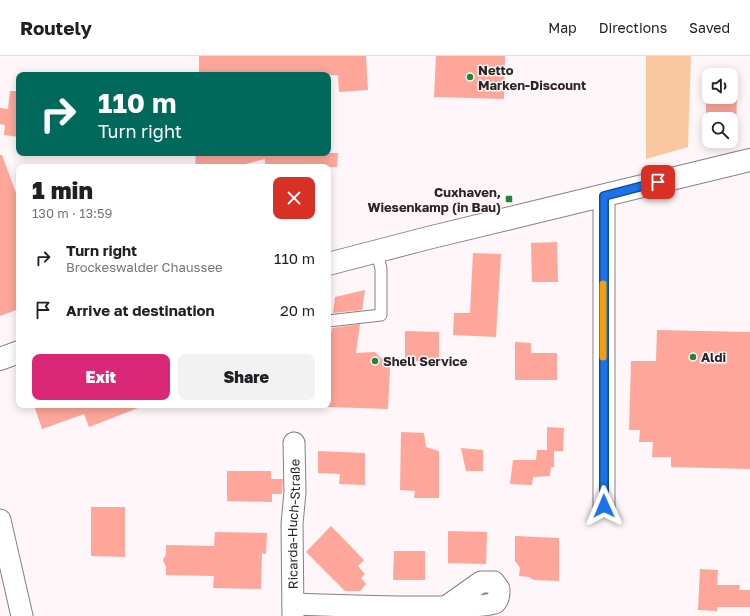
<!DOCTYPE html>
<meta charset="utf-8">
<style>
body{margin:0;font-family:"Golos Text",sans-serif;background:#f2f2f2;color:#202124;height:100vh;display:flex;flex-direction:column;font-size:15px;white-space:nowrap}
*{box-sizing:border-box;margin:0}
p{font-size:13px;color:#757577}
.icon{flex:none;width:22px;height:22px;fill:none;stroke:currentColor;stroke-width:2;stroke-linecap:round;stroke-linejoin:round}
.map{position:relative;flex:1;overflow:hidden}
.side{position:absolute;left:16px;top:108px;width:315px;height:244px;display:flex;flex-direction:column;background:#fff;border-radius:8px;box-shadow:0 2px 10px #0003}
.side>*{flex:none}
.hud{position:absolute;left:16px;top:16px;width:315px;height:84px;border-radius:8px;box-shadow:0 2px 10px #0003;background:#00695c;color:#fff;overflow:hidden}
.buttons{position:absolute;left:702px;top:12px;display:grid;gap:8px}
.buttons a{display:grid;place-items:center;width:36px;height:36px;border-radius:8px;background:#fff;box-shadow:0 2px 10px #0003;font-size:20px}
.pin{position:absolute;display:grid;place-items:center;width:34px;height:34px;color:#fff;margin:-17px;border-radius:8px;box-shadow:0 2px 6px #0006}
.me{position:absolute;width:44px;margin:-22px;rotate:359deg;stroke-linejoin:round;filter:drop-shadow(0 0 3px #0008)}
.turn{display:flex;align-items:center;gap:14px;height:84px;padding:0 16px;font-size:18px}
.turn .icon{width:52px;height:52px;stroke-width:2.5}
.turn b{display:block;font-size:28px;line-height:34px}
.round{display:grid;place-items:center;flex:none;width:42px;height:42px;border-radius:8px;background:#f2f2f2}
.overview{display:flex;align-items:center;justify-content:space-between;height:68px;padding:0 16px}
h1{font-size:24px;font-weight:800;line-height:30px}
.button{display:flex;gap:8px;margin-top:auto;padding:8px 16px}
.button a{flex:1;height:46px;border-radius:8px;background:#db2777;color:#fff;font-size:16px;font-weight:800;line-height:46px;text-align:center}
.button a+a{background:#f2f2f2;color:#202124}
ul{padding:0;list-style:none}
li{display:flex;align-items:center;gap:12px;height:52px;padding:0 16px}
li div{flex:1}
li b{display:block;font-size:15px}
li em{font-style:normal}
header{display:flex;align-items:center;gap:24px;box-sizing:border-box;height:56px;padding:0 20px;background:#fff;border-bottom:1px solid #e0e0e0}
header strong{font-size:19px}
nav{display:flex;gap:22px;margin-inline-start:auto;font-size:14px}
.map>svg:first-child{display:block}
.green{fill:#fbc79f}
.building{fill:#fea699}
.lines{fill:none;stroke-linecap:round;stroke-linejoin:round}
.service-casing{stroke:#877e80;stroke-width:13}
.minor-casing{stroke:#877e80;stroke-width:23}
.tertiary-casing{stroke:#877e80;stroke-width:24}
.service{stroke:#fff;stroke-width:11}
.minor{stroke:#fff;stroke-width:21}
.tertiary{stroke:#fff;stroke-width:22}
.route-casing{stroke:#114b97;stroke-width:10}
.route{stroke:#1a73e8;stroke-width:7}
.slow{stroke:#f59e0b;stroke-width:7}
.poi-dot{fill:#21873b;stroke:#fef6f8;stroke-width:1.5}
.labels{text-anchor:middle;stroke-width:3;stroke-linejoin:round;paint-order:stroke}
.poi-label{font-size:13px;font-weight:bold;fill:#2a2627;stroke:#fef6f8;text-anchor:start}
.street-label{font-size:13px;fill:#2a2627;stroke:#fef6f8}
</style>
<header>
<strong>Routely</strong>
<nav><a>Map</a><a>Directions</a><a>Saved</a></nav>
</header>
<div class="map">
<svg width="750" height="560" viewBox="0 0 750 560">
<rect width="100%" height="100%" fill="#fef6f8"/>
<path class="green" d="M 646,0 L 691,0 L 688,91 L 646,103 Z"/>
<path class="building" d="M 199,0 L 366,0 L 368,34 L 339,36 L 338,19 L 199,19 Z
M 436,0 L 505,0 L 504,43 L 434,41 Z
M 10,35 L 19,35 L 19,81 L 4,79 L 5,69 L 0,68 L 0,52 L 8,53 Z
M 706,36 L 709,36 L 709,41 L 731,41 L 731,36 L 737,37 L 736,77 L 731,77 L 731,63 L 709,63 L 709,76 L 706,76 Z
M 196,97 L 338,97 L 337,111 L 265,111 L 265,103 L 234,111 L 195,111 Z
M 0,99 L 2,99 L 16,137 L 19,136 L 19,253 L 0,260 Z
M 557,186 L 558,226 L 532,226 L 531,187 Z
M 473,197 L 501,198 L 496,281 L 453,279 L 454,257 L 470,257 Z
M 365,234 L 362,254 L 333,257 L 335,241 Z
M 360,268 L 356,297 L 375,296 L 390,311 L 388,353 L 328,351 L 328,294 L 332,272 Z
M 657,274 L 750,276 L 750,413 L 671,411 L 671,401 L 652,401 L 653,386 L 639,386 L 640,374 L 629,374 L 631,305 L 656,305 Z
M 405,275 L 439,276 L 439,305 L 405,305 Z
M 515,286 L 531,287 L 531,297 L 557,297 L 557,324 L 515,324 Z
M 34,349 L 143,349 L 143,350 L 89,371 L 84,358 L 42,373 Z
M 547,371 L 564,372 L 563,395 L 554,395 L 554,411 L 551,411 L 550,420 L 533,421 L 532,429 L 510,428 L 513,404 L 536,404 L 537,394 L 547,394 Z
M 401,376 L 424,377 L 426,391 L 439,395 L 439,442 L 414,442 L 415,435 L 400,434 Z
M 461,392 L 483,394 L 483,415 L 466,415 Z
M 318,395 L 365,397 L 365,429 L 339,428 L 340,418 L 318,417 Z
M 227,415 L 271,415 L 271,423 L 283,423 L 282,438 L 272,438 L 272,446 L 227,445 Z
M 91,451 L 125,451 L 125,501 L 91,500 Z
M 331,470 L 364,504 L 358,510 L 365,518 L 361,522 L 366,528 L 360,535 L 345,535 L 306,496 Z
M 448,475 L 487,476 L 486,508 L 448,507 Z
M 215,476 L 267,477 L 266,498 L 262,497 L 261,533 L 213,532 L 214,520 L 166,519 L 166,511 L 163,504 L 166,498 L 166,489 L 214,490 Z
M 515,480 L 559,482 L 559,525 L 534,524 L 529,521 L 519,520 L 520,512 L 515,505 Z
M 394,495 L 425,495 L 425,524 L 393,524 Z
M 700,513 L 718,514 L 717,529 L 740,529 L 739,534 L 750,534 L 750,551 L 717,551 L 717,555 L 698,554 Z"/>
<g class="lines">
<defs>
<path id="service" d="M 328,265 L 381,259 L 381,213 L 377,195"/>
<g id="minor">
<path d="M 604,450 L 604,140"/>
<path d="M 0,464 L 22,560"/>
<path d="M 293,548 C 319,549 484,555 495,547 C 499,543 499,538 499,533 L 494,526 L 481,526 L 447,550"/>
<path id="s1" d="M 293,560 L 292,468 L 295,436 L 294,387"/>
</g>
<path id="tertiary" d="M 328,208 L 428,182 L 750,104
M 0,303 L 19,296"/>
</defs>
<use href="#service" class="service-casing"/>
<use href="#minor" class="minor-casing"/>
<use href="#tertiary" class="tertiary-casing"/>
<use href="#service" class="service"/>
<use href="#minor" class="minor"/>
<use href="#tertiary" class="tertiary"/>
</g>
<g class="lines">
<defs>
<path id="route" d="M 604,450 L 604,140 L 658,126"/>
</defs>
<use href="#route" class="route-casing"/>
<use href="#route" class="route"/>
<path class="slow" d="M 603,228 L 603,301"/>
</g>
<g class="poi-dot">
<circle cx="470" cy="21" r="4"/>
<rect x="505" y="139" width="8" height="8" rx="2"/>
<circle cx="693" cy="301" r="4"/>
<circle cx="375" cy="305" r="4"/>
</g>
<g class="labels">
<g class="poi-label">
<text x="478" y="19">Netto<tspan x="478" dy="15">Marken-Discount</tspan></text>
<text x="501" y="141" text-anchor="end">Cuxhaven,<tspan x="501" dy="15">Wiesenkamp (in Bau)</tspan></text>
<text x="701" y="306">Aldi</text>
<text x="383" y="310">Shell Service</text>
</g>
<g class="street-label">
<text dy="5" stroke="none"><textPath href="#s1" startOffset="92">Ricarda-Huch-Straße</textPath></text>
</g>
</g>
</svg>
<div class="buttons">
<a><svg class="icon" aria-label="sound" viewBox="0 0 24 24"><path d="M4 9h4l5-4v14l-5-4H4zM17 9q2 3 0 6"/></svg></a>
<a><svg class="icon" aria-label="search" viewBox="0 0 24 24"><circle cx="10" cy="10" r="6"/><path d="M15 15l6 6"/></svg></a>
</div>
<div class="pin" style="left:658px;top:126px;background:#d93025"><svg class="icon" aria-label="arrive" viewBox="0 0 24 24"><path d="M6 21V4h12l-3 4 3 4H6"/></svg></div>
<svg class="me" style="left:604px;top:450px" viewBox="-20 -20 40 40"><path d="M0-17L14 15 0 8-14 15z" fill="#1a73e8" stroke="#fff" stroke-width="4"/></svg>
<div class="hud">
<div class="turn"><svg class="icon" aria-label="right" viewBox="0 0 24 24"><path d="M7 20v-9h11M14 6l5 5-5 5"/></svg><div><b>110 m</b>Turn right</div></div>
</div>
<section class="side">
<div class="overview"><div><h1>1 min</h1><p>130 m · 13:59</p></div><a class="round" style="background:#d93025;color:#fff"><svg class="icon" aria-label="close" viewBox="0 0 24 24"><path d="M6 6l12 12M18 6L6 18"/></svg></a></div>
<ul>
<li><svg class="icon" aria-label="right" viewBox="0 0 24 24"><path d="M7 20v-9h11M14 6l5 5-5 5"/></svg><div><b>Turn right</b><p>Brockeswalder Chaussee</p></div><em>110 m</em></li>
<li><svg class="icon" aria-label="arrive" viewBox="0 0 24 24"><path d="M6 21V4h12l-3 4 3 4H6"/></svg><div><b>Arrive at destination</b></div><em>20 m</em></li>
</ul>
<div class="button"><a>Exit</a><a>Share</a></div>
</section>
</div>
